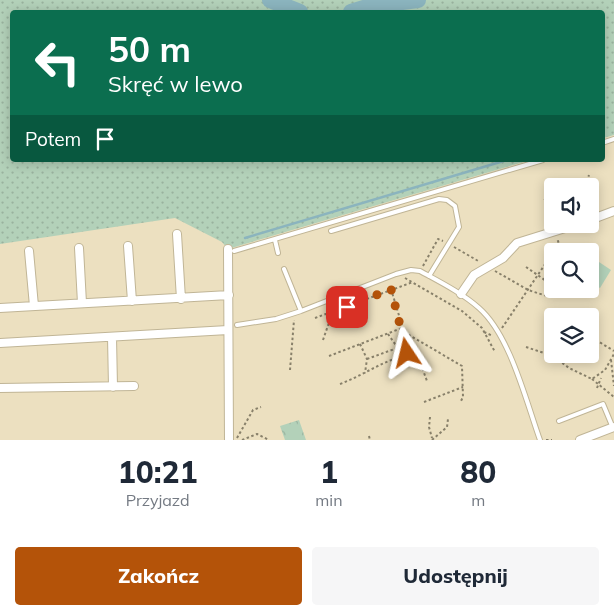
<!DOCTYPE html>
<html lang="pl">
<meta charset="utf-8">
<style>
body{margin:0;font-family:Mulish,sans-serif;background:#f6f6f7;color:#1f2937;height:100vh;display:flex;flex-direction:column;font-size:19px;white-space:nowrap}
*{box-sizing:border-box;margin:0}
p{font-size:16px;color:#747a83}
.icon{flex:none;width:28px;height:28px;fill:none;stroke:currentColor;stroke-width:2;stroke-linecap:round;stroke-linejoin:round}
.map{position:relative;height:440px;overflow:hidden}
.panel{display:flex;flex-direction:column;background:#fff;flex:1}
.panel>*{flex:none}
.banner{position:absolute;left:10px;top:10px;width:595px;height:152px;border-radius:5px;box-shadow:0 2px 12px #0003;background:#0b6e4f;color:#fff;overflow:hidden}
.controls{position:absolute;left:544px;top:178px;display:grid;gap:10px}
.controls a{display:grid;place-items:center;width:55px;height:55px;border-radius:5px;background:#fff;box-shadow:0 2px 12px #0003;font-size:25px}
.pin{position:absolute;display:grid;place-items:center;width:42px;height:42px;color:#fff;margin:-21px;border-radius:10px;box-shadow:0 2px 8px #0006}
.me{position:absolute;width:55px;margin:-28px;rotate:350deg;stroke-linejoin:round;filter:drop-shadow(0 0 4px #0008)}
.turn{display:flex;align-items:center;gap:18px;height:105px;padding:0 15px;font-size:22px}
.turn .icon{width:65px;height:65px;stroke-width:2.5}
.turn b{display:block;font-size:35px;line-height:42px}
.then{display:flex;align-items:center;height:48px;padding:0 15px;background:#0003;gap:10px;font-size:19px}
.eta{display:flex;justify-content:space-evenly;align-items:center;height:85px;text-align:center}
.eta b{font-size:30px;font-weight:800;line-height:35px}
.action{display:flex;gap:10px;margin-top:auto;padding:10px 15px}
.action a{flex:1;height:58px;border-radius:5px;background:#b45309;color:#fff;font-size:20px;font-weight:800;line-height:58px;text-align:center}
.action a+a{background:#f6f6f7;color:#1f2937}
.map>svg:first-child{display:block}
.grass{fill:url(#grass-dots)}
.park{fill:url(#park-crowns)}
.pitch{fill:#b3d1b9}
.lines{fill:none;stroke-linecap:round;stroke-linejoin:round}
.stream{stroke:#8bb4be;stroke-width:2.5}
.river{stroke:#8bb4be;stroke-width:16}
.service-casing{stroke:#c0b596;stroke-width:6}
.minor-casing{stroke:#c0b596;stroke-width:10}
.path{stroke:#88806a;stroke-width:2;stroke-dasharray:2.5 2.5;stroke-linecap:butt}
.service{stroke:#fff;stroke-width:4}
.minor{stroke:#fff;stroke-width:8}
.route{stroke:#b45309;stroke-width:9;stroke-dasharray:0 16.2}
</style>
<div class="map">
<svg width="614" height="440" viewBox="0 0 614 440">
<defs>
<pattern id="grass-dots" width="8" height="8" patternUnits="userSpaceOnUse" patternTransform="scale(1.25)"><rect width="8" height="8" fill="#b3d1b9"/><path d="M2 2h.1M6 6h.1" fill="none" stroke="#99b29e" stroke-width="1.8" stroke-linecap="round"/></pattern>
<pattern id="park-crowns" width="20" height="18" patternUnits="userSpaceOnUse" patternTransform="scale(1.25)"><rect width="20" height="18" fill="#b3d1b9"/><path d="M2 6a3 3 0 1 1 6 0M12 15a3 3 0 1 1 6 0" fill="none" stroke="#99b29e"/></pattern>
</defs>
<rect width="100%" height="100%" fill="#ece0c0"/>
<path class="grass" d="M 0,0 L 614,0 L 614,135 L 603,138 L 602,12 L 12,12 L 12,160 L 530,160 L 228,249 L 222,242 L 175,218 L 0,244 Z"/>
<path class="park" d="M 299,420 L 306,440 L 285,440 L 280,426 Z"/>
<path class="pitch" d="M 590,256 L 611,270 L 600,288 L 590,282 Z"/>
<g class="lines">
<path class="stream" d="M 245,238 L 507,160"/>
<path class="river" d="M 270,0 L 300,12
M 351,12 L 370,6 L 418,0"/>
<defs>
<path id="service" d="M 602,143 L 614,139
M 331,231 L 439,199 L 447,200 L 455,206 L 459,227 L 429,276
M 275,240 L 278,253
M 234,251 L 543,160
M 284,269 L 301,311
M 237,325 L 276,319 L 301,311 L 396,274 L 411,270 L 420,271 C 440,282 462,293 479,308 C 510,335 526,401 540,440
M 559,421 L 603,404 L 613,428"/>
<path id="minor" d="M 590,220 L 614,211
M 177,234 L 181,299
M 128,246 L 132,301
M 79,248 L 82,303
M 228,249 L 229,440
M 29,251 L 34,306
M 461,294 L 474,275 L 503,258 L 517,243 L 578,224
M 0,308 L 229,295
M 112,337 L 113,387
M 0,343 L 228,330
M 0,388 L 134,386
M 580,440 L 614,427"/>
</defs>
<use href="#service" class="service-casing"/>
<use href="#minor" class="minor-casing"/>
<path class="path" d="M 576,182 L 577,186
M 585,186 L 589,175
M 590,192 L 596,189
M 552,195 L 544,197 L 553,224
M 590,201 L 593,211
M 454,247 L 480,262
M 554,251 L 559,244 L 557,238
M 423,266 L 438,239 L 443,241
M 526,267 L 552,285
M 495,271 L 528,290 L 547,296
M 405,278 L 462,311 L 482,328 L 495,352
M 391,289 L 404,332 L 409,364
M 315,318 L 413,282
M 502,328 L 552,254
M 404,332 L 462,366 L 463,397 L 461,401
M 484,332 L 493,336
M 388,334 L 395,344 L 420,362 L 427,381
M 323,340 L 332,314
M 360,344 L 367,359 L 365,373
M 590,346 L 592,347 L 596,340 L 614,351
M 526,347 L 553,356 L 569,368 L 592,379 L 605,370 L 614,354
M 329,356 L 402,328
M 367,359 L 400,347
M 611,360 L 614,386
M 290,370 L 294,320
M 592,379 L 614,397
M 340,384 C 359,377 375,366 394,359 L 410,366
M 597,388 L 601,378
M 424,402 L 463,387
M 430,417 L 429,427 L 432,438
M 369,436 L 370,440
M 237,438 L 253,410 L 261,407
M 242,440 L 257,434 L 269,440
M 432,440 L 447,427 L 448,419
M 546,440 L 552,440"/>
<use href="#service" class="service"/>
<use href="#minor" class="minor"/>
</g>
<g class="lines">
<path class="route" d="M 347,307 L 391,289 L 407,353"/>
</g>
</svg>
<div class="controls">
<a><svg class="icon" aria-label="sound" viewBox="0 0 24 24"><path d="M4 9h4l5-4v14l-5-4H4zM17 9q2 3 0 6"/></svg></a>
<a><svg class="icon" aria-label="search" viewBox="0 0 24 24"><circle cx="10" cy="10" r="6"/><path d="M15 15l6 6"/></svg></a>
<a><svg class="icon" aria-label="layers" viewBox="0 0 24 24"><path d="M12 4l9 5-9 5-9-5zM3 14l9 5 9-5"/></svg></a>
</div>
<div class="pin" style="left:347px;top:307px;background:#d93025"><svg class="icon" aria-label="arrive" viewBox="0 0 24 24"><path d="M6 21V4h12l-3 4 3 4H6"/></svg></div>
<svg class="me" style="left:407px;top:353px" viewBox="-20 -20 40 40"><path d="M0-17L14 15 0 8-14 15z" fill="#b45309" stroke="#fff" stroke-width="4"/></svg>
<div class="banner">
<div class="turn"><svg class="icon" aria-label="left" viewBox="0 0 24 24"><path d="M17 20v-9H6M10 6l-5 5 5 5"/></svg><div><b>50 m</b>Skręć w lewo</div></div>
<div class="then">Potem<svg class="icon" aria-label="arrive" viewBox="0 0 24 24"><path d="M6 21V4h12l-3 4 3 4H6"/></svg></div>
</div>
</div>
<section class="panel">
<div class="eta">
<div><b>10:21</b><p>Przyjazd</p></div>
<div><b>1</b><p>min</p></div>
<div><b>80</b><p>m</p></div>
</div>
<div class="action"><a>Zakończ</a><a>Udostępnij</a></div>
</section>
